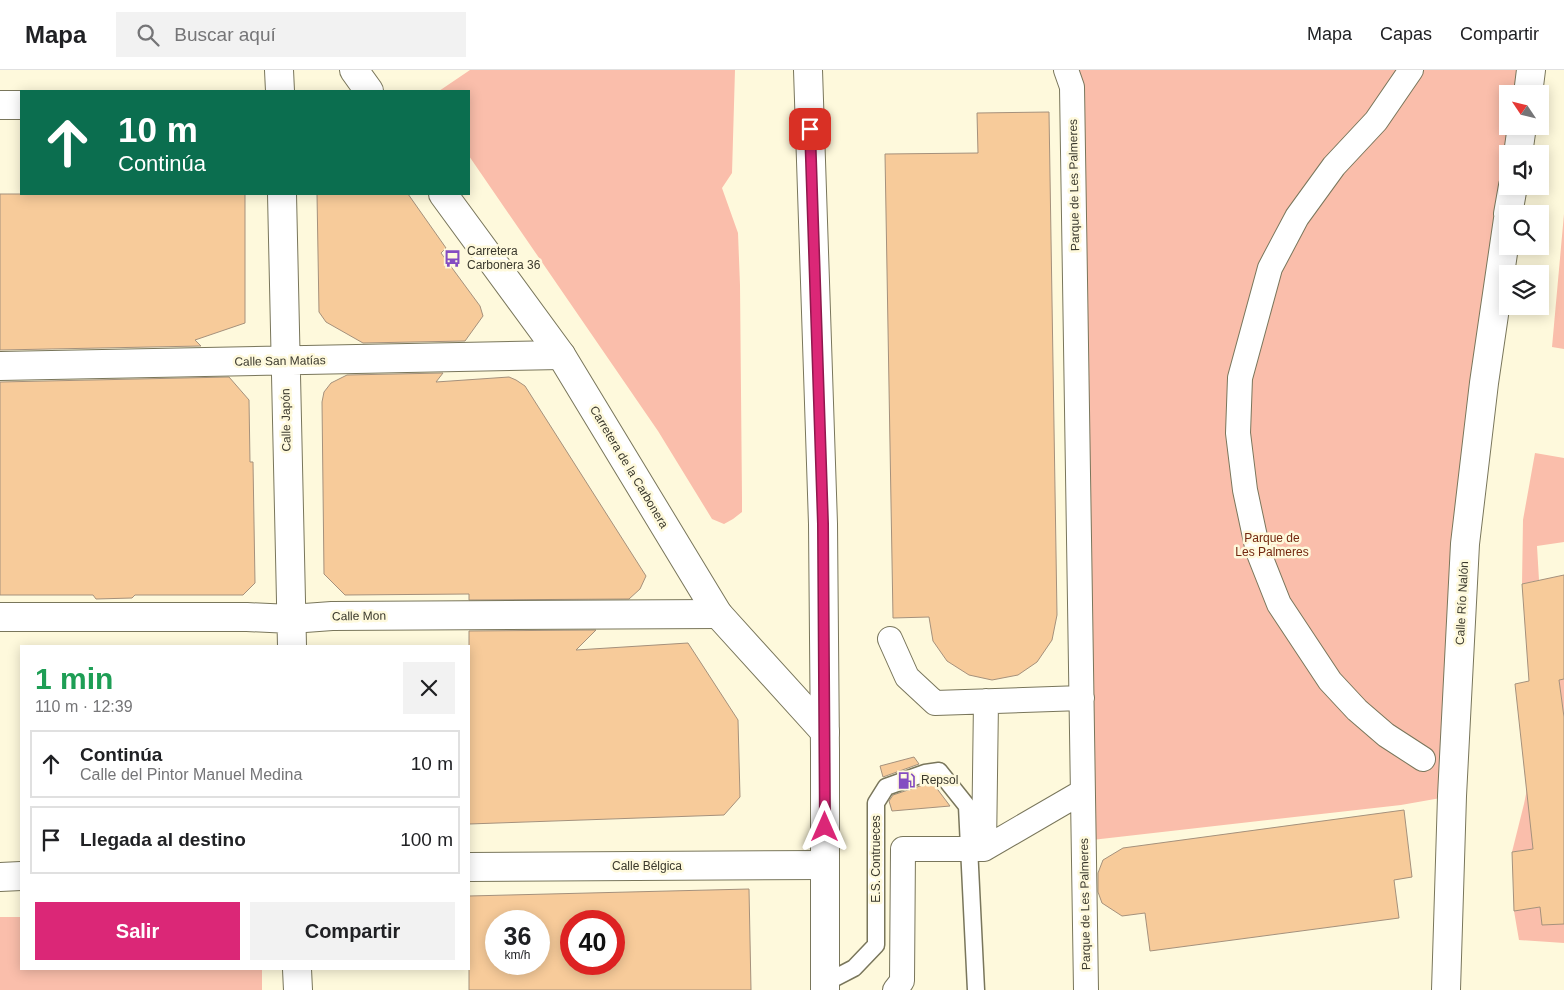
<!DOCTYPE html>
<html lang="es">
<meta charset="utf-8">
<style>
body{margin:0;font-family:Arial,sans-serif;background:#f2f2f2;color:#202124;height:100vh;display:flex;flex-direction:column;font-size:19px;white-space:nowrap}
*{box-sizing:border-box;margin:0}
p{font-size:16px;color:#757577}
.icon{flex:none;width:28px;height:28px;fill:none;stroke:currentColor;stroke-width:2;stroke-linecap:round;stroke-linejoin:round}
.map{position:relative;flex:1;overflow:hidden}
.side{position:absolute;left:20px;top:575px;width:450px;height:325px;display:flex;flex-direction:column;background:#fff;border-radius:0px;box-shadow:0 2px 12px #0003}
.side>*{flex:none}
.top-card{position:absolute;left:20px;top:20px;width:450px;height:105px;border-radius:0px;box-shadow:0 2px 12px #0003;background:#0b6e4f;color:#fff;overflow:hidden}
.needle{width:32px;rotate:305deg}
.fabs{position:absolute;left:1499px;top:15px;display:grid;gap:10px}
.fabs a{display:grid;place-items:center;width:50px;height:50px;border-radius:0px;background:#fff;box-shadow:0 2px 12px #0003;font-size:25px}
.speed{position:absolute;left:485px;top:840px;display:flex;gap:10px;font-size:25px;font-weight:700;text-align:center}
.speed>*{display:grid;place-content:center;width:65px;height:65px;border-radius:50%;background:#fff;box-shadow:0 2px 12px #0003;line-height:1}
.speed small{font-size:12px;font-weight:400}
.speed .limit{border:8px solid #d22;background:#fff;color:#111}
.pin{position:absolute;display:grid;place-items:center;width:42px;height:42px;color:#fff;margin:-21px;border-radius:10px;box-shadow:0 2px 8px #0006}
.me{position:absolute;width:55px;margin:-28px;rotate:0deg;stroke-linejoin:round;filter:drop-shadow(0 0 4px #0008)}
.turn{display:flex;align-items:center;gap:18px;height:105px;padding:0 15px;font-size:22px}
.turn .icon{width:65px;height:65px;stroke-width:2.5}
.turn b{display:block;font-size:35px;line-height:42px}
.round{display:grid;place-items:center;flex:none;width:52px;height:52px;border-radius:0px;background:#f2f2f2}
.summary{display:flex;align-items:center;justify-content:space-between;height:85px;padding:0 15px}
h1{font-size:30px;font-weight:800;line-height:38px;color:#1e9e55}
.action{display:flex;gap:10px;margin-top:auto;padding:10px 15px}
.action a{flex:1;height:58px;border-radius:0px;background:#db2777;color:#fff;font-size:20px;font-weight:800;line-height:58px;text-align:center}
.action a+a{background:#f2f2f2;color:#202124}
ul{padding:0;list-style:none}
li{display:flex;align-items:center;gap:15px;height:68px;margin:0 10px 8px;padding:0 5px;border:2px solid #e0e0e0;border-radius:0px}
li div{flex:1}
li b{display:block;font-size:19px}
li em{font-style:normal}
header{display:flex;align-items:center;gap:30px;box-sizing:border-box;height:70px;padding:0 25px;background:#fff;border-bottom:1px solid #e0e0e0}
header strong{font-size:24px}
nav{display:flex;gap:28px;margin-inline-start:auto;font-size:18px}
.search{width:350px;height:45px;background:#f2f2f2;display:flex;align-items:center;gap:12px;box-sizing:border-box;padding:0 18px;border-radius:0px;color:#757577;font-size:19px}
.map>svg:first-child{display:block}
.green{fill:#fabeab}
.building{fill:#f7cb9a;stroke:#a5917c;fill-rule:evenodd}
.lines{fill:none;stroke-linecap:round;stroke-linejoin:round}
.service-casing{stroke:#79765b;stroke-width:19}
.pedestrian-casing{stroke:#79765b;stroke-width:26}
.minor-casing{stroke:#79765b;stroke-width:30}
.tertiary-casing{stroke:#79765b;stroke-width:30}
.secondary-casing{stroke:#79765b;stroke-width:30}
.service{stroke:#fff;stroke-width:16}
.pedestrian{stroke:#fff;stroke-width:24}
.minor{stroke:#fff;stroke-width:28}
.tertiary{stroke:#fff;stroke-width:28}
.secondary{stroke:#fff;stroke-width:28}
.route-casing{stroke:#8e194d;stroke-width:12}
.route{stroke:#db2777;stroke-width:9}
.labels{text-anchor:middle;stroke-width:5;stroke-linejoin:round;paint-order:stroke}
.street-label{font-size:12px;fill:#3a382c;stroke:#fef9dc}
.poi-label{font-size:12px;fill:#3a382c;stroke:#fef9dc;text-anchor:start}
.park-label{font-size:12px;fill:#732810;stroke:#fef9dc}
</style>
<header>
<strong>Mapa</strong>
<div class="search"><svg class="icon" aria-label="search" viewBox="0 0 24 24"><circle cx="10" cy="10" r="6"/><path d="M15 15l6 6"/></svg>Buscar aquí</div>
<nav><a>Mapa</a><a>Capas</a><a>Compartir</a></nav>
</header>
<div class="map">
<svg width="1564" height="920" viewBox="0 0 1564 920">
<rect width="100%" height="100%" fill="#fef9dc"/>
<path class="green" d="M 470,0 L 735,0 L 732,103 L 722,118 L 738,163 L 740,215 L 742,429 L 742,442 L 733,449 L 724,454 L 712,449 L 658,361 L 469,86 L 469,21 L 439,21 Z
M 1066,0 L 1531,0 L 1528,24 L 1508,24 L 1508,56 L 1522,56 L 1508,84 L 1508,116 L 1452,726 L 1401,735 L 1083,771 Z
M 1564,144 L 1564,279 L 1552,277 Z
M 1535,383 L 1564,388 L 1564,472 L 1537,476 L 1539,510 L 1522,514 L 1523,450 Z
M 1564,609 L 1564,647 L 1559,610 Z
M 1527,719 L 1564,774 L 1512,782 L 1524,734 Z
M 1564,833 L 1564,873 L 1519,870 L 1514,841 Z
M 0,847 L 21,847 L 21,899 L 262,899 L 262,920 L 0,920 Z"/>
<path class="building" d="M 1049,42 L 1057,545 L 1052,570 L 1037,592 L 1018,605 L 992,610 L 969,605 L 947,591 L 933,571 L 929,547 L 893,548 L 885,84 L 978,83 L 977,43 Z
M 0,124 L 245,124 L 245,253 L 195,270 L 201,276 L 0,280 Z
M 317,124 L 408,124 L 446,178 L 441,183 L 480,236 L 483,246 L 465,271 L 363,273 L 326,252 L 319,242 Z
M 443,303 L 436,312 L 509,307 L 516,310 L 525,316 L 646,506 L 640,519 L 629,529 L 469,530 L 469,524 L 345,525 L 324,504 L 322,332 L 324,322 L 331,313 L 347,305 Z
M 229,307 L 249,330 L 250,392 L 253,392 L 255,513 L 243,525 L 135,525 L 132,528 L 96,529 L 93,525 L 0,525 L 0,312 Z
M 1564,505 L 1564,609 L 1559,610 L 1564,647 L 1564,854 L 1542,855 L 1540,837 L 1514,841 L 1512,782 L 1533,779 L 1515,614 L 1529,611 L 1522,514 Z
M 596,560 L 576,580 L 688,573 L 738,650 L 740,727 L 724,745 L 469,754 L 469,561 Z
M 914,687 L 919,694 L 883,707 L 880,696 Z
M 932,712 L 950,736 L 892,741 L 889,731 L 893,725 Z
M 1404,740 L 1412,807 L 1394,810 L 1399,848 L 1150,881 L 1145,843 L 1122,846 L 1102,833 L 1098,822 L 1098,803 L 1103,790 L 1123,778 Z
M 749,819 L 751,920 L 469,920 L 469,826 ZM 496,851 L 539,851 L 539,894 L 496,894 ZM 571,851 L 614,851 L 614,894 L 571,894 Z"/>
<g class="lines">
<defs>
<path id="service" d="M 825,913 L 854,898 L 876,875 L 876,733 L 886,717 L 925,703 L 939,701 L 967,736 L 976,920"/>
<path id="pedestrian" d="M 1066,0 L 1072,17 L 1086,920
M 1411,0 L 1376,51 L 1334,96 L 1297,147 L 1270,198 L 1240,308 L 1238,363 L 1245,420 L 1258,481 L 1279,534 L 1330,611 L 1357,640 L 1386,665 L 1423,689
M 890,569 L 907,607 L 935,633 L 1082,628
M 984,779 L 1082,722
M 895,920 L 902,911 L 903,779 L 984,779 L 986,631"/>
<path id="minor" d="M 279,0 L 280,21
M 1528,24 L 1531,0
M 0,35 L 21,35
M 1518,84 L 1522,56
M 282,124 L 292,576
M 1508,144 L 1513,116
M 0,296 L 561,285
M 0,547 L 247,547 L 291,549 L 332,546 L 718,544
M 469,797 L 825,795
M 0,807 L 21,806
M 297,899 L 298,920
M 1446,920 L 1452,726 L 1465,474 L 1484,313 L 1508,149"/>
<path id="tertiary" d="M 354,0 L 369,21
M 443,124 L 561,285 L 718,544 L 825,662
M 825,682 L 825,920"/>
<path id="secondary" d="M 808,0 L 823,454 L 825,682"/>
</defs>
<use href="#service" class="service-casing"/>
<use href="#pedestrian" class="pedestrian-casing"/>
<use href="#minor" class="minor-casing"/>
<use href="#tertiary" class="tertiary-casing"/>
<use href="#secondary" class="secondary-casing"/>
<use href="#service" class="service"/>
<use href="#pedestrian" class="pedestrian"/>
<use href="#minor" class="minor"/>
<use href="#tertiary" class="tertiary"/>
<use href="#secondary" class="secondary"/>
</g>
<g class="lines">
<defs>
<path id="route" d="M 810,59 L 823,454 L 825,757"/>
</defs>
<use href="#route" class="route-casing"/>
<use href="#route" class="route"/>
</g>
<defs>
<symbol id="bus-bare" viewBox="-9 -9 18 18"><path d="M-5-6H5V4H4V6H2V4H-2V6H-4V4H-5ZM-3.5-4V0h7V-4ZM-3.5 1.2v1.5H-2V1.2ZM2 1.2v1.5H3.5V1.2Z" fill="#844cc2" stroke="#fef9dc" stroke-width="2.5" paint-order="stroke"/></symbol>
<symbol id="fuel-bare" viewBox="-9 -9 18 18"><path d="M-5.5-6h7V0h2V4h1.3V-2.5L3-4.5l.8-.8L6-3V5H2.5V1h-1V6h-7ZM-4.2-4.7v3.2H.2V-4.7Z" fill="#844cc2" stroke="#fef9dc" stroke-width="2.5" paint-order="stroke"/></symbol>
</defs>
<g fill-rule="evenodd">
<use href="#bus-bare" x="440" y="176" width="25" height="25"/>
<use href="#fuel-bare" x="894" y="698" width="25" height="25"/>
</g>
<g class="labels">
<g class="street-label">
<text transform="translate(1074 115) rotate(-91)" y="4">Parque de Les Palmeres</text>
<text transform="translate(280 291) rotate(-1)" y="4">Calle San Matías</text>
<text transform="translate(286 350) rotate(-91)" y="4">Calle Japón</text>
<text transform="translate(629 397) rotate(59)" y="4">Carretera de la Carbonera</text>
<text transform="translate(1462 533) rotate(-87)" y="4">Calle Río Nalón</text>
<text transform="translate(359 546) rotate(-1)" y="4">Calle Mon</text>
<text transform="translate(876 789) rotate(-90)" y="4">E.S. Contrueces</text>
<text x="647" y="800">Calle Bélgica</text>
<text transform="translate(1085 834) rotate(-91)" y="4">Parque de Les Palmeres</text>
</g>
<g class="poi-label">
<text x="467" y="185">Carretera<tspan x="467" dy="14">Carbonera 36</tspan></text>
<text x="921" y="714">Repsol</text>
</g>
<g class="park-label">
<text x="1272" y="472">Parque de<tspan x="1272" dy="14">Les Palmeres</tspan></text>
</g>
</g>
</svg>
<div class="fabs">
<a><svg class="needle" viewBox="-14 -14 28 28"><path d="M0-13l5 13h-10z" fill="#e53935"/><path d="M0 13l5-13h-10z" fill="#757577"/></svg></a>
<a><svg class="icon" aria-label="sound" viewBox="0 0 24 24"><path d="M4 9h4l5-4v14l-5-4H4zM17 9q2 3 0 6"/></svg></a>
<a><svg class="icon" aria-label="search" viewBox="0 0 24 24"><circle cx="10" cy="10" r="6"/><path d="M15 15l6 6"/></svg></a>
<a><svg class="icon" aria-label="layers" viewBox="0 0 24 24"><path d="M12 4l9 5-9 5-9-5zM3 14l9 5 9-5"/></svg></a>
</div>
<div class="speed"><div>36<small>km/h</small></div><div class="limit">40</div></div>
<div class="pin" style="left:810px;top:59px;background:#d93025"><svg class="icon" aria-label="arrive" viewBox="0 0 24 24"><path d="M6 21V4h12l-3 4 3 4H6"/></svg></div>
<svg class="me" style="left:825px;top:757px" viewBox="-20 -20 40 40"><path d="M0-17L14 15 0 8-14 15z" fill="#db2777" stroke="#fff" stroke-width="4"/></svg>
<div class="top-card">
<div class="turn"><svg class="icon" aria-label="ahead" viewBox="0 0 24 24"><path d="M12 20V5M6 11l6-6 6 6"/></svg><div><b>10 m</b>Continúa</div></div>
</div>
<section class="side">
<div class="summary"><div><h1>1 min</h1><p>110 m · 12:39</p></div><a class="round"><svg class="icon" aria-label="close" viewBox="0 0 24 24"><path d="M6 6l12 12M18 6L6 18"/></svg></a></div>
<ul>
<li><svg class="icon" aria-label="ahead" viewBox="0 0 24 24"><path d="M12 20V5M6 11l6-6 6 6"/></svg><div><b>Continúa</b><p>Calle del Pintor Manuel Medina</p></div><em>10 m</em></li>
<li><svg class="icon" aria-label="arrive" viewBox="0 0 24 24"><path d="M6 21V4h12l-3 4 3 4H6"/></svg><div><b>Llegada al destino</b></div><em>100 m</em></li>
</ul>
<div class="action"><a>Salir</a><a>Compartir</a></div>
</section>
</div>
